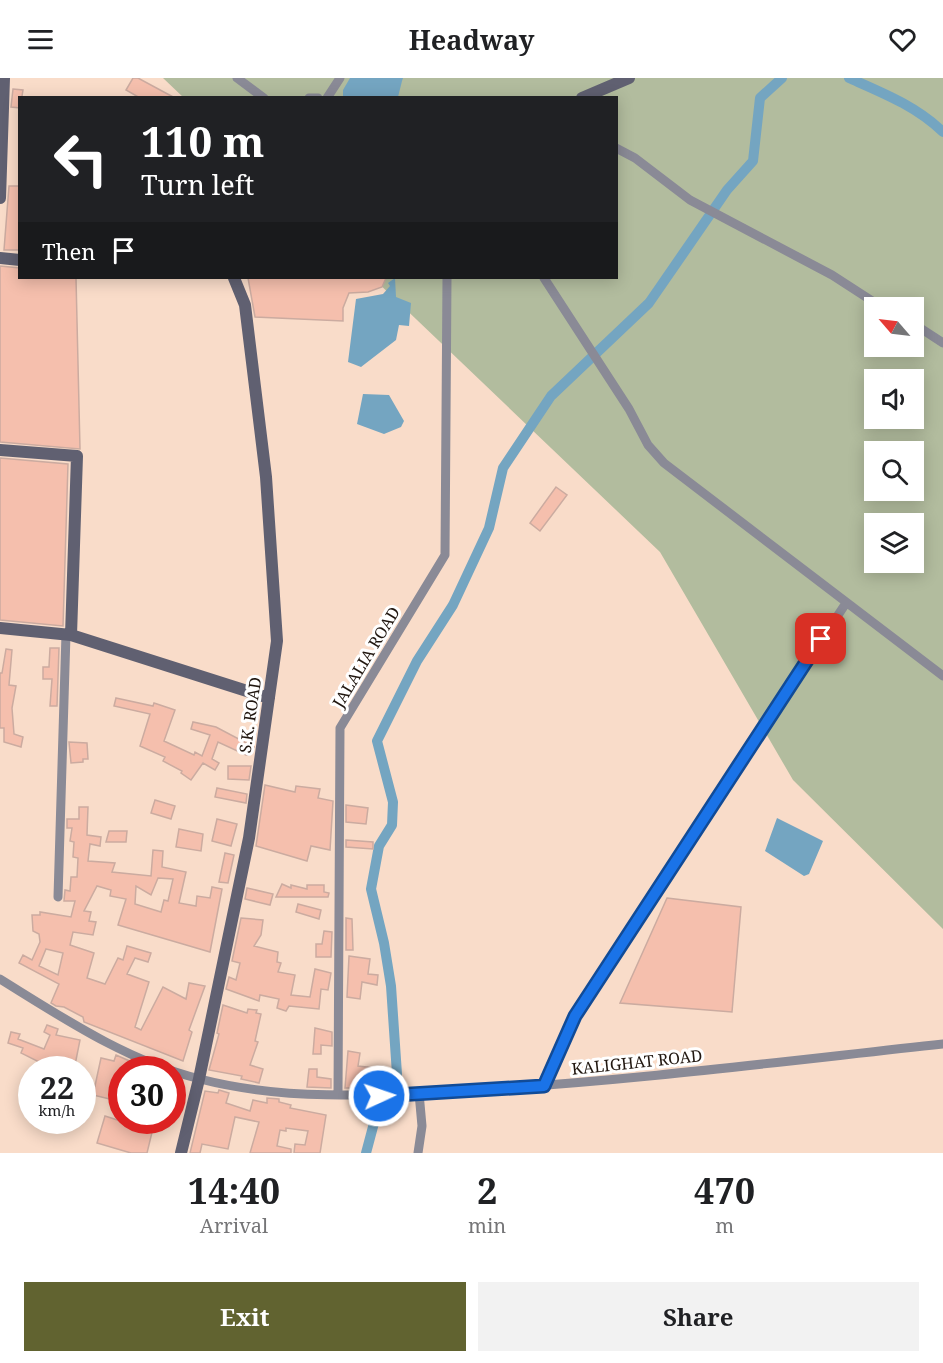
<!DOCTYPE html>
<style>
body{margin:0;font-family:"Noto Serif",serif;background:#f2f2f2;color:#202124;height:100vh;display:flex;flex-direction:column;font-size:22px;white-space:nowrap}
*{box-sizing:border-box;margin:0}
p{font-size:20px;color:#757577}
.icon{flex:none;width:33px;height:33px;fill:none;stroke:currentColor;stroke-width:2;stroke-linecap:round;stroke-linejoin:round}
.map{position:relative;height:1075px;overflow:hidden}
.panel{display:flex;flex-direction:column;background:#fff;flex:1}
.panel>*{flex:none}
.guide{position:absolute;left:18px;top:18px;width:600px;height:183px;border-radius:0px;box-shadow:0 3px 15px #0003;background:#202124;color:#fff;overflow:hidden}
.needle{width:39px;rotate:298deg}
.fabs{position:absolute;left:864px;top:219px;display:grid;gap:12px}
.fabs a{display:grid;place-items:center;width:60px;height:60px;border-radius:0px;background:#fff;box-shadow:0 3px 15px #0003;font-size:30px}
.speed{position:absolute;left:18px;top:978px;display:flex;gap:12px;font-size:30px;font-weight:700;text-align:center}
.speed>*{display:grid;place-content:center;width:78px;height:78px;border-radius:50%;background:#fff;box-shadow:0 3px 15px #0003;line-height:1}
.speed small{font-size:15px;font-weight:400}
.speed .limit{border:9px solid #d22;background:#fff;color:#111}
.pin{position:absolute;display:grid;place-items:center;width:51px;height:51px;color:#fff;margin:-26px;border-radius:12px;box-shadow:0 3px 9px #0006}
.me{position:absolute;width:66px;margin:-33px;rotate:87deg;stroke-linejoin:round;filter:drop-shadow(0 0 4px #0008)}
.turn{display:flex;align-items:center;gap:21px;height:126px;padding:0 24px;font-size:27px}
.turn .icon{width:78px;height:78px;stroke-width:2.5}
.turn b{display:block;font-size:42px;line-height:51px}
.then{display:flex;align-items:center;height:57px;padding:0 24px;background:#0003;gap:12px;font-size:22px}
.eta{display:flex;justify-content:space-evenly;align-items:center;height:102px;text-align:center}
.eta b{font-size:36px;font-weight:700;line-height:42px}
.action{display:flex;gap:12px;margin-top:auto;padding:12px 24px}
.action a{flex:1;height:69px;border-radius:0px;background:#616330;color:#fff;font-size:24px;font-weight:700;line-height:69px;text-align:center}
.action a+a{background:#f2f2f2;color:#202124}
header{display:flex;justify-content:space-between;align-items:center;height:78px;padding:0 24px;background:#fff;font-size:27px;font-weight:700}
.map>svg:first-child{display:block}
.green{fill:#b2bc9e;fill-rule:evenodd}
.water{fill:#74a5c1}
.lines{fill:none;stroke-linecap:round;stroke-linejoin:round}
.canal{stroke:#74a5c1;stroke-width:10}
.building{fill:#f5bfad;stroke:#cbaba0;stroke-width:1.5;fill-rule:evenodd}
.street{stroke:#8a8a96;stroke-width:9}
.secondary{stroke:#606071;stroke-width:12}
.route-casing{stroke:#114b97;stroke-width:15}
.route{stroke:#1a73e8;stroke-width:10}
.labels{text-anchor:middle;stroke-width:6;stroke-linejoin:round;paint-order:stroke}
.street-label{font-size:16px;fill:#211710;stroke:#fff}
</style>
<header><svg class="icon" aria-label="menu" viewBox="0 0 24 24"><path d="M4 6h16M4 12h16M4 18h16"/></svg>Headway<svg class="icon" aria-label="heart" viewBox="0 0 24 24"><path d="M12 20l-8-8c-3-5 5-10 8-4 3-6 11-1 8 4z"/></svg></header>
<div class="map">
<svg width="943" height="1075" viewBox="0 0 943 1075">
<rect width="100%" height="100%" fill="#f9dcc9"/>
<path class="green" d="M 163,0 L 943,0 L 943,851 L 793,702 L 660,474 L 373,200 L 616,200 L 616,20 L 184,20 ZM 874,230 L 914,230 L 914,268 L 874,268 ZM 874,302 L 914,302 L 914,340 L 874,340 ZM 874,374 L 914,374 L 914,412 L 874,412 ZM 874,446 L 914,446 L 914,484 L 874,484 Z"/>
<path class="water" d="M 350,0 L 403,0 L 402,3 L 398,19 L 343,19 L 343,12 Z
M 395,200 L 396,219 L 411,225 L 409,248 L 399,247 L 396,262 L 361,289 L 348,284 L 356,221 L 383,216 L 390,208 L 388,205 Z
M 363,316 L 389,317 L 404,343 L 401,349 L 384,356 L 357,346 Z
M 777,740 L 823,763 L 809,796 L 804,798 L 765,773 Z"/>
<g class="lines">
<path class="canal" d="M 849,0 C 883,15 916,28 943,54
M 366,1075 L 374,1045 L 397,996 L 391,908 L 384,865 L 371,811 L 379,768 L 392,747 L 393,724 L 377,663 L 417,583 L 453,527 L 489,450 L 503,390 L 551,318 L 649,225 L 727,112 L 753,83 L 760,20 L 782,0"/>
</g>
<path class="building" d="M 133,0 L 138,0 L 175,20 L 140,20 L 126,12 Z
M 13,11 L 23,12 L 20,30 L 11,29 Z
M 9,108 L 20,108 L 20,172 L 4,172 Z
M 0,188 L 20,190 L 20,200 L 76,200 L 80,371 L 0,364 Z
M 248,200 L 386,200 L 382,209 L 368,214 L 349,215 L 343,230 L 343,243 L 255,239 Z
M 0,380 L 68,386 L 63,548 L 0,542 Z
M 556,409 L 567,417 L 540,453 L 530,445 Z
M 50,570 L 59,570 L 57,628 L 50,628 L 52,601 L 43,601 L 43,589 L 49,589 Z
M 6,571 L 12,572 L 9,607 L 16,608 L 12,630 L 14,656 L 23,659 L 21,669 L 4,664 L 4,650 L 0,650 L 0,595 L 2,595 Z
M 116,620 L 153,628 L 154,625 L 175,632 L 164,663 L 194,677 L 195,674 L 202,678 L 210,657 L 191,651 L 193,644 L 216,649 L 254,669 L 249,677 L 246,677 L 218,664 L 212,681 L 219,685 L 215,692 L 203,685 L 191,702 L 181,695 L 182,693 L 163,683 L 165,679 L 140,668 L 150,636 L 114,628 Z
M 69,664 L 87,665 L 88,681 L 83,681 L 83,684 L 71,685 Z
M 228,688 L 251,688 L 249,702 L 228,701 Z
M 265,707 L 295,714 L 296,708 L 320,711 L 318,720 L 333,723 L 330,772 L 311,768 L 307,783 L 256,768 Z
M 217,710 L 247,716 L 246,725 L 215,719 Z
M 155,722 L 175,728 L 171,741 L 151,735 Z
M 346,727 L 368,730 L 366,746 L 346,744 Z
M 79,729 L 88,729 L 87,757 L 101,759 L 100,768 L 90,766 L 88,783 L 115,785 L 112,794 L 151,798 L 153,772 L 163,773 L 162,789 L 186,794 L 179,825 L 196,828 L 197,818 L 210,820 L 212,809 L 222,811 L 210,874 L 118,847 L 126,821 L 110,818 L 111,812 L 97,808 L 84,833 L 91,834 L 89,843 L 96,844 L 93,857 L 73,854 L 70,867 L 94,875 L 87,900 L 105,906 L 118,880 L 123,882 L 127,868 L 151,875 L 148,884 L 135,880 L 127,896 L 149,904 L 135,949 L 141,952 L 163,909 L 186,921 L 189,905 L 205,908 L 189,952 L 192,954 L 183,983 L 84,944 L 83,939 L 64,929 L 56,928 L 51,925 L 59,906 L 19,885 L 23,877 L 32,882 L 40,864 L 39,856 L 33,853 L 32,837 L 40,837 L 40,834 L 71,839 L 75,823 L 64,823 L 65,812 L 70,813 L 71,799 L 77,799 L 78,780 L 73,779 L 74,764 L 70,763 L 72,750 L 67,750 L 67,741 L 79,741 ZM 158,800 L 173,801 L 168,823 L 164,822 L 161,834 L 135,826 L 136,808 L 151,817 ZM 46,871 L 63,875 L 58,897 L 39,888 Z
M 217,741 L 237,746 L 231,768 L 212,763 Z
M 179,751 L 203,756 L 201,773 L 176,769 Z
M 109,753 L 127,753 L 126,764 L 106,764 Z
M 346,762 L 373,764 L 373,771 L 346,769 Z
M 225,775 L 234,777 L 228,805 L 219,804 Z
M 282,806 L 291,810 L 291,807 L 307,811 L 307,807 L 324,807 L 324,814 L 329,815 L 328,819 L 276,819 Z
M 247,810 L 273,816 L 270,827 L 245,821 Z
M 667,820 L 741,829 L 732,934 L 620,925 Z
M 298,826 L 321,832 L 319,841 L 296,834 Z
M 241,840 L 263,842 L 261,857 L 254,868 L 278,874 L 277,884 L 281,885 L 278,894 L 295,897 L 291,917 L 310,919 L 315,891 L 331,895 L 328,912 L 321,911 L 319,931 L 289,928 L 286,933 L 277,930 L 279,921 L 260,917 L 259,923 L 226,911 L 229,899 L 236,902 L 240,885 L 232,883 Z
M 346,840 L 352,841 L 353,872 L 346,872 Z
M 324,853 L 332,854 L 331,879 L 316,879 L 316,866 L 322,866 Z
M 349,878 L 370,881 L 368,896 L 378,897 L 377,907 L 362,904 L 360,921 L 347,919 Z
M 223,927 L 247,935 L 248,931 L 257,932 L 256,935 L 261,936 L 255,963 L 258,964 L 250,987 L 263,991 L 259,1005 L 241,1001 L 242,998 L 209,992 L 219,956 L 217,955 Z
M 47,947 L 58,951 L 56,957 L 80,962 L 74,992 L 55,992 L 21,975 L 23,970 L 8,965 L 11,954 L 20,956 L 18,961 L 44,971 L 50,957 L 44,954 Z
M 315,950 L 332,954 L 332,968 L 321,967 L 321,976 L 313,976 Z
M 348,973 L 360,975 L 358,988 L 375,990 L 373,1002 L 358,1000 L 359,1010 L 345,1010 Z
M 116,977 L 141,988 L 140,992 L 122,992 L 122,1024 L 93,1017 L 101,980 L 114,983 Z
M 309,991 L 317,991 L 317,999 L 331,1001 L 331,1010 L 307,1009 Z
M 219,1012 L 229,1015 L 226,1025 L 250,1033 L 253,1022 L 267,1025 L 267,1020 L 279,1021 L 279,1024 L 291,1027 L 290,1030 L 326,1037 L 320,1075 L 294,1075 L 295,1066 L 305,1067 L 308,1053 L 286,1050 L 286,1053 L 280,1052 L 277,1068 L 291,1071 L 291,1075 L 250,1075 L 259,1044 L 235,1039 L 228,1071 L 202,1066 L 200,1075 L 190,1075 L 205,1013 L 218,1015 Z
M 105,1038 L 127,1045 L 128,1042 L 155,1042 L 147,1075 L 131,1075 L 97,1065 Z"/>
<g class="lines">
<path class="street" d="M 237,0 L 264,20
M 309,20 L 318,20
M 327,20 L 340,0
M 616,70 L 635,80 L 690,122 L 832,197 L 883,230
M 544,200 L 629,331 L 648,367 L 664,385 L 943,598
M 914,246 L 943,265
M 58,819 L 66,556
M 0,901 C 63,940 127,983 200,1001 C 289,1024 381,1017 472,1012 C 629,1003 786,983 943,966
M 544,1008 L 553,983 L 575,938 L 846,525
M 338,1017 L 340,650 L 445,477 L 447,200
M 418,1075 L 422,1048 L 419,1015"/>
<path class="secondary" d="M 582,20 L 629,0
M 0,120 L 4,0
M 0,180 L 20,182
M 0,372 L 77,378 L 71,557
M 0,550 L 71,557 L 269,620
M 181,1075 L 199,1001 L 249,760 L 277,563 L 266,399 L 245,227 L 234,200"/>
</g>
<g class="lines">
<defs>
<path id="route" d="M 379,1018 L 544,1008 L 575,938 L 821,561"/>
</defs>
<use href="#route" class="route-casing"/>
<use href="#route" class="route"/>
</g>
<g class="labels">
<g class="street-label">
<text transform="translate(366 579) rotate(-59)" y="6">JALALIA ROAD</text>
<text transform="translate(250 637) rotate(-82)" y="6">S.K. ROAD</text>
<text transform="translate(637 984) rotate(-6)" y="6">KALIGHAT ROAD</text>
</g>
</g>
</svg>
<div class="fabs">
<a><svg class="needle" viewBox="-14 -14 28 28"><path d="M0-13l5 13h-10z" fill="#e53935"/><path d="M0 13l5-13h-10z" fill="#757577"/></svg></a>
<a><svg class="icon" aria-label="sound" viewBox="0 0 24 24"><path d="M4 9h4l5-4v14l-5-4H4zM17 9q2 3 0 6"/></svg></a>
<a><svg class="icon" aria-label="search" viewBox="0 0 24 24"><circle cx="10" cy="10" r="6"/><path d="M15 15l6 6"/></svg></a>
<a><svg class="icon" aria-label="layers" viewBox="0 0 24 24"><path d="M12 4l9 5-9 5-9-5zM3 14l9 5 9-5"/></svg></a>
</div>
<div class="speed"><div>22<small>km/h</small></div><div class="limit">30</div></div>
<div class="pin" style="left:821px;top:561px;background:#d93025"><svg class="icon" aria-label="arrive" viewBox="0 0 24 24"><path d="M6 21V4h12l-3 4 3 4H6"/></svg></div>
<svg class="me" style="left:379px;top:1018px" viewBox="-20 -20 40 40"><circle r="17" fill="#1a73e8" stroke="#fff" stroke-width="3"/><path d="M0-11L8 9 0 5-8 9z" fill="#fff"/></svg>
<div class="guide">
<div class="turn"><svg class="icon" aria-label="left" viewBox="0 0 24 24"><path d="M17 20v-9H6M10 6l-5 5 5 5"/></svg><div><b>110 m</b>Turn left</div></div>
<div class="then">Then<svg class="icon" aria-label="arrive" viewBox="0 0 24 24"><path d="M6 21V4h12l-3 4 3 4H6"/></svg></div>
</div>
</div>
<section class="panel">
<div class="eta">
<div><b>14:40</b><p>Arrival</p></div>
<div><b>2</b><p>min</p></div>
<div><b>470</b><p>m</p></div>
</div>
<div class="action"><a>Exit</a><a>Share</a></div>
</section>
